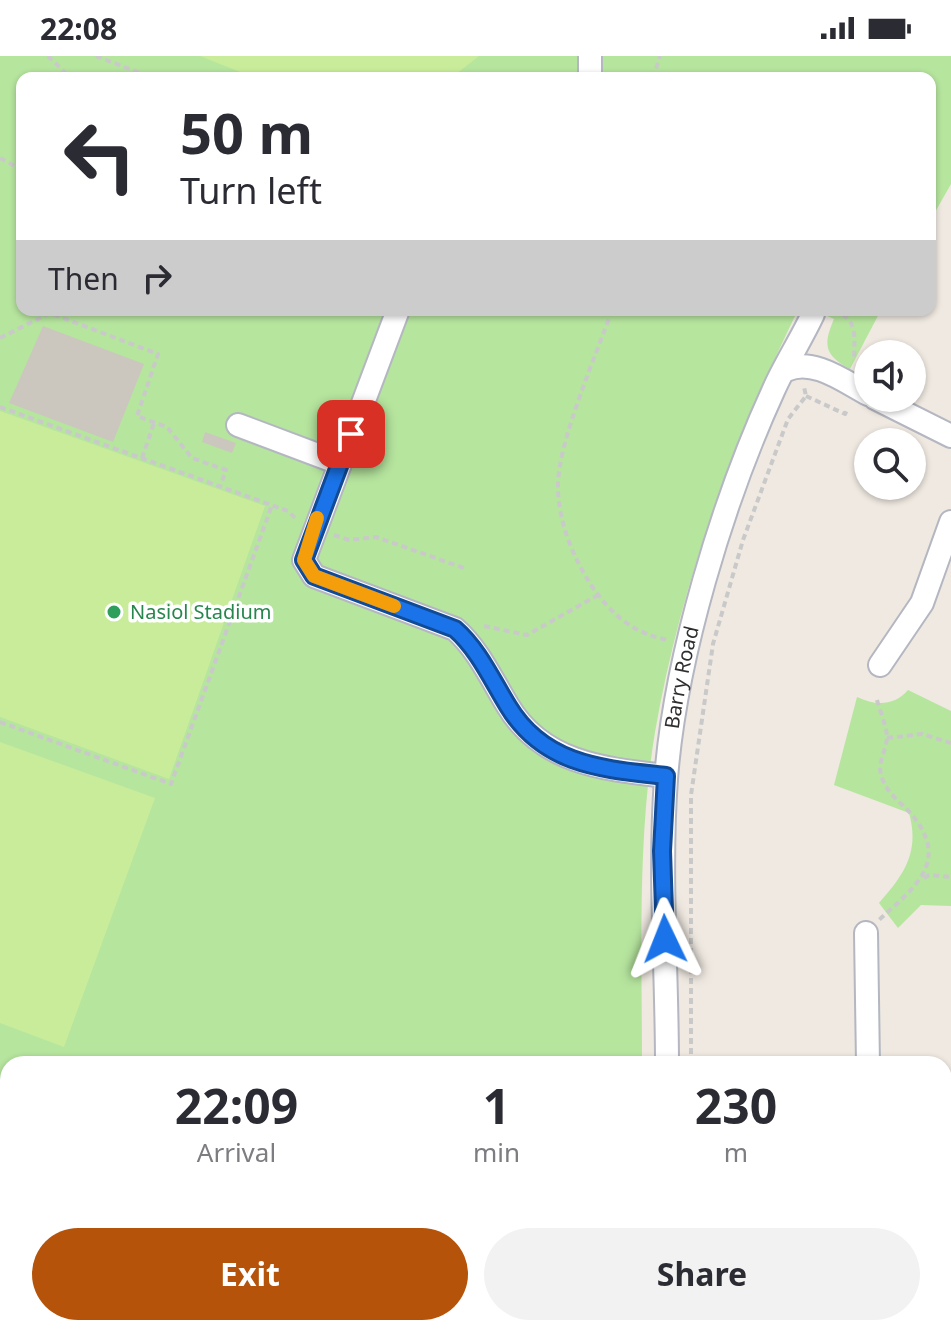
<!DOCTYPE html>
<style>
body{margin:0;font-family:"Noto Sans",sans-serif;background:#f2f2f3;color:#2b2b33;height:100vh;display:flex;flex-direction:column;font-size:30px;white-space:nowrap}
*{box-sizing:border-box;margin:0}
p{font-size:26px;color:#7c7c81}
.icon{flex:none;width:44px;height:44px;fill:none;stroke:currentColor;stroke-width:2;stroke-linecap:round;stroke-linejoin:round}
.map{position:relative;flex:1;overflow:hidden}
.drawer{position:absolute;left:0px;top:1000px;width:952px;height:280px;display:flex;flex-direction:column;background:#fff;border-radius:24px 24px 0 0;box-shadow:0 2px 6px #0004}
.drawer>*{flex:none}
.guide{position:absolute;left:16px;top:16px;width:920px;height:244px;border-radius:16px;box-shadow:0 2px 6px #0004;background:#fff;color:#2b2b33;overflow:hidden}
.controls{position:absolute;left:854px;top:284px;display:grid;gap:16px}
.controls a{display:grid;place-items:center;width:72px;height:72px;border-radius:50%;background:#fff;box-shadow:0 2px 6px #0004;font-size:40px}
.pin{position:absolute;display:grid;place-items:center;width:68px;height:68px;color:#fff;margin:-34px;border-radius:16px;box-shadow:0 4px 12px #0006}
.me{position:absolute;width:88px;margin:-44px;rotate:358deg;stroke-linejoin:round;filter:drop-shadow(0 0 6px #0008)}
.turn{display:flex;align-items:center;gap:28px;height:168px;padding:0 32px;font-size:36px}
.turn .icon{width:104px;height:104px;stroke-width:2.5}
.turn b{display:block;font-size:56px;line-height:68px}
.then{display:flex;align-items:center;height:76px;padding:0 32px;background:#0003;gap:16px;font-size:30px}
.eta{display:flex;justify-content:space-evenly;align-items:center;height:136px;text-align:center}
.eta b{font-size:48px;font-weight:700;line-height:56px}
.cta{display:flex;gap:16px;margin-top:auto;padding:16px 32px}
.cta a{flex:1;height:92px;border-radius:48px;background:#b45309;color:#fff;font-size:32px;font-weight:700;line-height:92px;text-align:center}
.cta a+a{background:#f2f2f3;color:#2b2b33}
.status{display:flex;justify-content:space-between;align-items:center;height:56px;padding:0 40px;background:#fff;direction:ltr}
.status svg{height:22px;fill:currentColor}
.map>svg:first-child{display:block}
.green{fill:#b6e59e}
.pitch{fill:#c9ec9a}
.building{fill:#cbc7bf}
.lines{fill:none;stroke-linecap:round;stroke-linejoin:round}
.minor-casing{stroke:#b4b7c1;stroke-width:26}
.path{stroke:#c9c9c9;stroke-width:4;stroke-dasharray:6 4;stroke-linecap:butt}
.minor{stroke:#fff;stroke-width:22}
.route-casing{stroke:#114b97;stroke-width:20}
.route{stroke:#1a73e8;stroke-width:14}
.slow{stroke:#f59e0b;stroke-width:14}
.leisure-dot{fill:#2e9e5b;stroke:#fff;stroke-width:3}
.labels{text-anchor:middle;stroke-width:7;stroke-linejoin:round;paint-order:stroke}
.leisure-label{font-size:20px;fill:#27864d;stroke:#fff;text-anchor:start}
.street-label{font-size:20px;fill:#2e2e2e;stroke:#fff}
</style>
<div class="status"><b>22:08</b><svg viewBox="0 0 49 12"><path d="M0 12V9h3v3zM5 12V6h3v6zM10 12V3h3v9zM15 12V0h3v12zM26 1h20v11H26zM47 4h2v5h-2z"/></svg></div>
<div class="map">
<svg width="951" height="1280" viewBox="0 0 951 1280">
<rect width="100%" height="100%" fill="#efe9e1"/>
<path class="green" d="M 0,0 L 951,0 L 951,128 L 930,165 L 930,22 L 22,22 L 22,254 L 798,254 C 732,388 681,528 655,676 C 637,785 642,898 642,1008 L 8,1008 L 8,1272 L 587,1272 L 584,1280 L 0,1280 Z
M 814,254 L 881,254 L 850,313 C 824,299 823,289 834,263 Z
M 908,634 L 951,655 L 951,850 L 921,849 L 898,872 L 879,847 C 904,819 920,796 909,757 L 834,729 L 857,641 C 876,650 894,650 908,634 Z"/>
<path class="pitch" d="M 200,0 L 479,0 L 451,22 L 255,22 Z
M 0,355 L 265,450 L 169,723 L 0,661 Z
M 0,686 L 155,742 L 64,991 L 0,967 Z"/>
<path class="building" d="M 43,270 L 144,308 L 113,386 L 9,347 Z
M 205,376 L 236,387 L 232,397 L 202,386 Z"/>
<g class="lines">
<defs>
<g id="minor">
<path d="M 590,22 L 590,0"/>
<path d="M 398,254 L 304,504 L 314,520 L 455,573 C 478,593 492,624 508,650 C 543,708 605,713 666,720"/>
<path d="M 786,314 C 813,301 845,326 868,338"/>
<path d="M 875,342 L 951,380"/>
<path d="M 238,369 L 339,407"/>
<path d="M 880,609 L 922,547 L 951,466"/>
<path d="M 866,877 L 868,1008"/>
<path id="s1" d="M 667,1008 C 667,913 659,818 666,723 C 675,602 723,444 774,333 C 785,308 801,284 813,258"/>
<path d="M 944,1123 L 951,1120"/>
<path d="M 854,1272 L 854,1280"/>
<path d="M 603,1280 L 606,1272"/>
</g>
</defs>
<use href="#minor" class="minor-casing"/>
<path class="path" d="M 48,0 L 71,22
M 96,0 L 153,22
M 653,22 L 660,0
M 0,102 L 22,114
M 612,254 C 597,297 557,388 558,431 C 558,465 573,501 591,529 C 611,558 633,578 669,584
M 834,254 C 859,264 854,280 854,304
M 0,282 L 50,257 L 158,298 L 137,360 L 167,371 L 192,402 L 226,414 L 220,431
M 806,340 L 845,358 L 848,352
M 0,351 L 288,455 L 296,463
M 142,402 L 154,367
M 334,479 L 349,484 L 376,481 L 464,512
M 484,570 L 527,579 L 598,539
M 877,644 C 880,655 886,669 887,680 C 887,695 876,706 882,722 C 887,738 903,748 913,760 C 951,807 912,833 879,864
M 0,666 L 171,728 L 272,449
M 887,682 L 922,678 L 951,687
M 924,822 L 929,819 L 951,821
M 691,1008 L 691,739 L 713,588 L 743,484 L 788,363 L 806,340 L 804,331"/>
<use href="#minor" class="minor"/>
</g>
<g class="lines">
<defs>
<path id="route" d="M 351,378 L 304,504 L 314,520 L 455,573 C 478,593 492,624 508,650 C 544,710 604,713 666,720 L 662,795 L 665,883"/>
</defs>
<use href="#route" class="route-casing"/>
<use href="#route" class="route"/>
<path class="slow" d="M 317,462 L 304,504 L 314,520 L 394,550"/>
</g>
<circle class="leisure-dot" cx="114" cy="556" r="8"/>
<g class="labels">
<g class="leisure-label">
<text x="130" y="563">Nasiol Stadium</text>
</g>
<g class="street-label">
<text dy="7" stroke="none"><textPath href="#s1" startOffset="388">Barry Road</textPath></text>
</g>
</g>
</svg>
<div class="controls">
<a><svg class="icon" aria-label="sound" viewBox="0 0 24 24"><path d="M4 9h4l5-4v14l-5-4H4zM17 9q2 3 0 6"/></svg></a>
<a><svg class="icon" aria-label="search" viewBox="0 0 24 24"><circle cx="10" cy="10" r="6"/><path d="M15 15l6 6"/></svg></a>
</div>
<div class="pin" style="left:351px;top:378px;background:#d93025"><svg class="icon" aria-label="arrive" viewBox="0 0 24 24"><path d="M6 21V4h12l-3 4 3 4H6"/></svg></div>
<svg class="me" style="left:665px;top:883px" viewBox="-20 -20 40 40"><path d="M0-17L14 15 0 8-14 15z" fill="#1a73e8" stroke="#fff" stroke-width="4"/></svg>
<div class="guide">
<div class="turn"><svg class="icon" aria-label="left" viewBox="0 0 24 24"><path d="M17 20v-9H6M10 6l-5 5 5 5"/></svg><div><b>50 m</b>Turn left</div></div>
<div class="then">Then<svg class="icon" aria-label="right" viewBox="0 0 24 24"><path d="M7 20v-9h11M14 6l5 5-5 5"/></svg></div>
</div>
<section class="drawer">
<div class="eta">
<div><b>22:09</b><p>Arrival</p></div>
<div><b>1</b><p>min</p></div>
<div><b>230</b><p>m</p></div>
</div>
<div class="cta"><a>Exit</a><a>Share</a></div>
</section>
</div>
